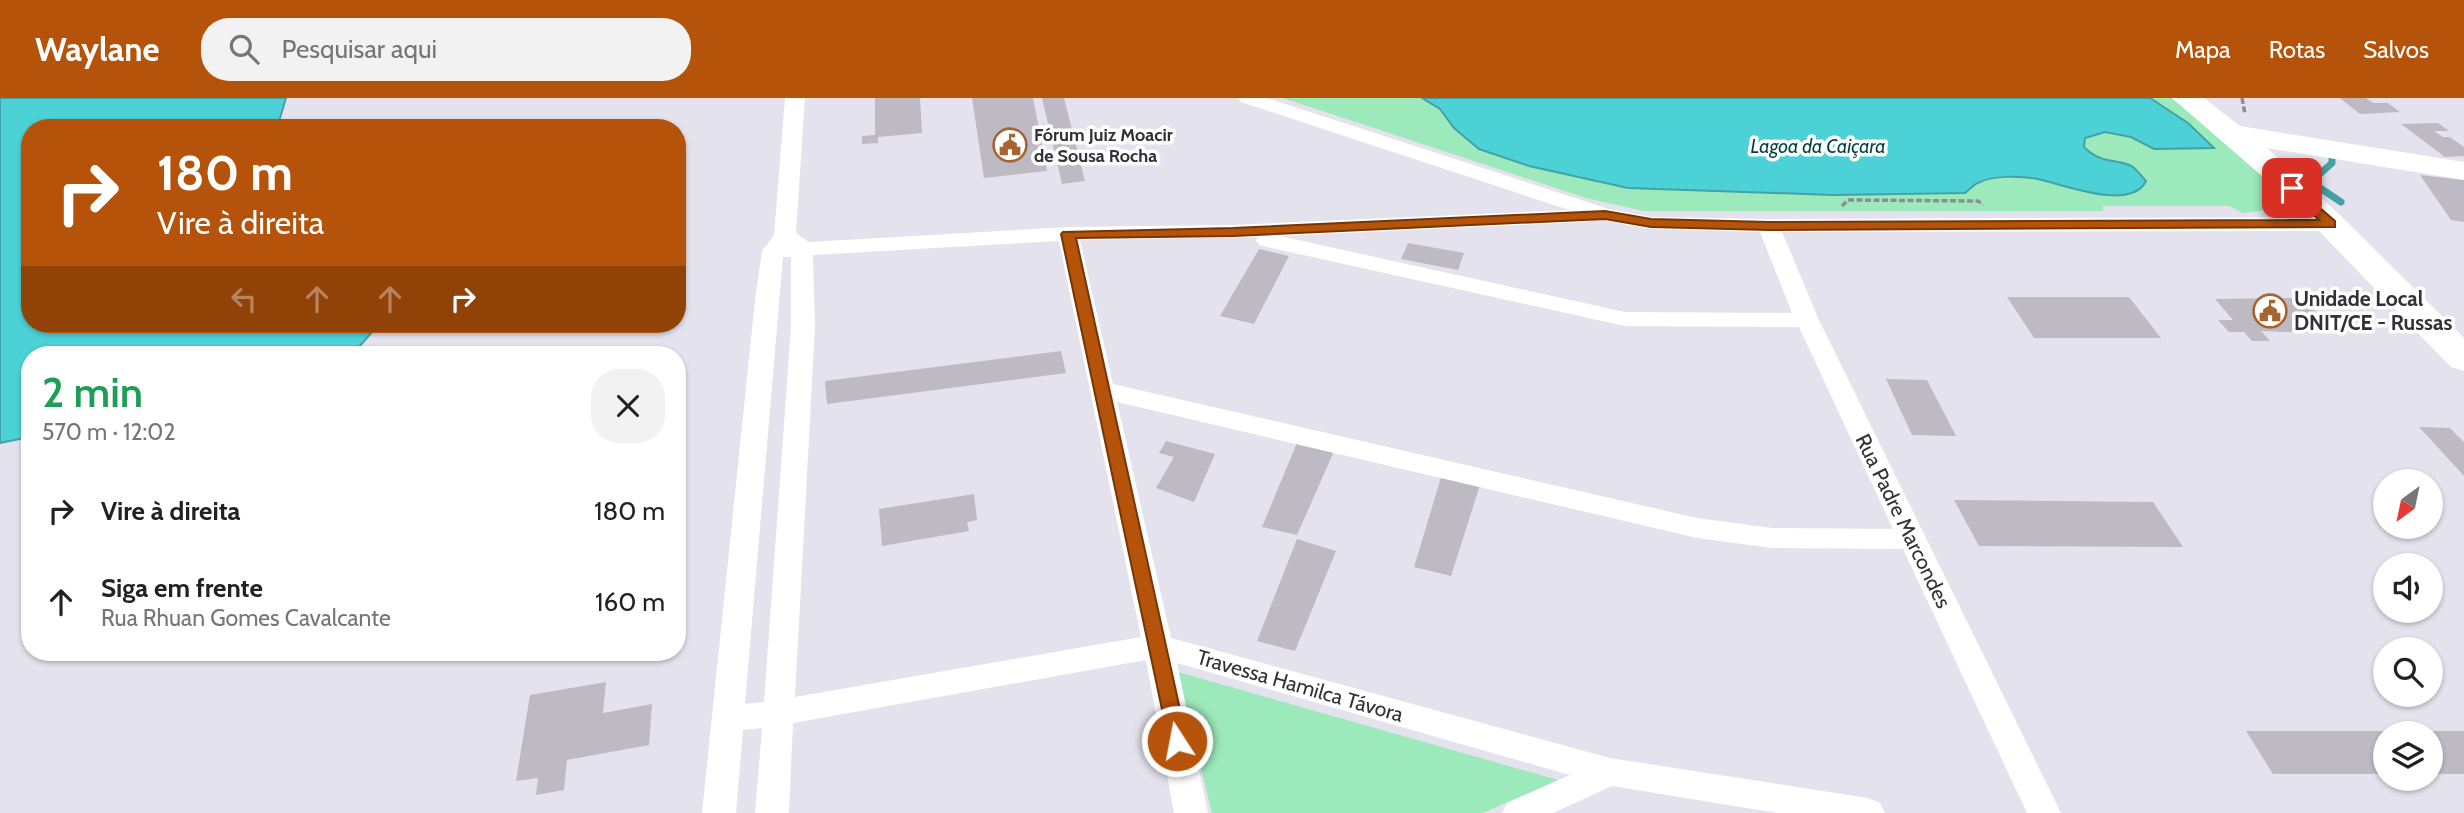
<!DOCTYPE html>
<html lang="pt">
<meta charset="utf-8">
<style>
body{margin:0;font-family:Cabin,sans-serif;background:#f2f2f2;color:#222;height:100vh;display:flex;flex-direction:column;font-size:26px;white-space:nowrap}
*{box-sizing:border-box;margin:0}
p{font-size:23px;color:#767676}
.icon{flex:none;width:38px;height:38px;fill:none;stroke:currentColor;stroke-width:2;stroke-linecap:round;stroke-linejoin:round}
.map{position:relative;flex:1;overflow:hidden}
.details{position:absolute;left:21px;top:248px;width:665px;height:315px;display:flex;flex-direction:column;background:#fff;border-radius:28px;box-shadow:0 2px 5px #0004}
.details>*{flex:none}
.hud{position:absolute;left:21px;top:21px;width:665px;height:214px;border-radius:28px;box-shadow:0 2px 5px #0004;background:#b45309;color:#fff;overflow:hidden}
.needle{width:46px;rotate:213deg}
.controls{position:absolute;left:2373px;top:371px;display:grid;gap:14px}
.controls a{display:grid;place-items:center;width:70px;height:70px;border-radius:50%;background:#fff;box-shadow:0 2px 5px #0004;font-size:35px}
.pin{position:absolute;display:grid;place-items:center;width:60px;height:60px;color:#fff;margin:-30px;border-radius:14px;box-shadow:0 4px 10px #0006}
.me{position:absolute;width:77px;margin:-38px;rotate:349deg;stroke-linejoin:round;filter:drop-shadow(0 0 5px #0008)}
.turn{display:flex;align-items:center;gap:24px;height:147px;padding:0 21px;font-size:32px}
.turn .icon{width:91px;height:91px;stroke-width:2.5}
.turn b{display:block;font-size:49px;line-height:60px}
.lanes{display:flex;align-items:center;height:66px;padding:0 21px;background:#0003;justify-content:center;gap:35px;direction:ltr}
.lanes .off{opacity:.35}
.round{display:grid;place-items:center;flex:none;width:74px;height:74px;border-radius:28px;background:#f2f2f2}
.headline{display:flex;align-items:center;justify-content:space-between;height:119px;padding:0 21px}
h1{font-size:42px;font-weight:600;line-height:52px;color:#1e9e55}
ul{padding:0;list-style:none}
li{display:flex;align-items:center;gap:21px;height:91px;padding:0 21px}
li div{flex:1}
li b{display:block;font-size:26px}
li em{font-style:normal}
header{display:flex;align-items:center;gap:42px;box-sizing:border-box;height:98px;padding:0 35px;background:#b45309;color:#fff}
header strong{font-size:33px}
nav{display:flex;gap:38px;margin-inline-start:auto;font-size:24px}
.search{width:490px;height:63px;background:#f2f2f2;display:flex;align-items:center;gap:18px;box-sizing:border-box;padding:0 24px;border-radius:28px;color:#767676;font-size:26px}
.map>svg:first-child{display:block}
.green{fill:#9ce9bb}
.water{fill:#4cd2d6;stroke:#44a2a6;stroke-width:2}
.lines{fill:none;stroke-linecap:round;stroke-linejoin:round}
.stream{stroke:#44a2a6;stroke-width:7}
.building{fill:#bebac4}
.path{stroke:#8f8d94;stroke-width:3.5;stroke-dasharray:6 2.5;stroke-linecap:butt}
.street{fill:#fff;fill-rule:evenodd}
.secondary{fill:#fff;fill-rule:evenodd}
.route{fill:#b45309;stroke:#753606;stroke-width:2}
.labels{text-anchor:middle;stroke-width:7;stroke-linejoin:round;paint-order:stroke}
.far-poi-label{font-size:18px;font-weight:bold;fill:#323135;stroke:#fff;text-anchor:start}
.far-water-label{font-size:19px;font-style:italic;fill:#003f41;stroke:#fff}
.poi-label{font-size:21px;font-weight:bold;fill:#323135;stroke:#fff;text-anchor:start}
.street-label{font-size:21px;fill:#323135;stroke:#fff}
</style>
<header>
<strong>Waylane</strong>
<div class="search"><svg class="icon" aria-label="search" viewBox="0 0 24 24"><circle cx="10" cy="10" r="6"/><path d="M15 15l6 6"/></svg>Pesquisar aqui</div>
<nav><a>Mapa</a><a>Rotas</a><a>Salvos</a></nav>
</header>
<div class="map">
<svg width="2464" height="715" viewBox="0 0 2464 715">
<rect width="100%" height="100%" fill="#e4e2ec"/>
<path class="green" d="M 1283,0 L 1422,0 L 1440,11 L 1454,30 L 1529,68 L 1628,90 L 1833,97 L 1965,95 C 2015,53 2081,106 2137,93 L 2132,68 C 2115,65 2090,63 2083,44 C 2096,20 2138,40 2154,51 L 2188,25 L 2150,0 L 2171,0 L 2212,30 L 2277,92 L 2289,110 L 2243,115 L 2229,108 L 2103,108 L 2103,113 L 1644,113 L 1586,100 Z
M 1178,574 L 1558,682 L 1483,715 L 1212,715 Z"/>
<path class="water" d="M 0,0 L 286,0 L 277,30 L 30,30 L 30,226 L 379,226 L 352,257 L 30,257 L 30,339 L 0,345 Z
M 1422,0 L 2150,0 L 2188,25 L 2214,50 L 2154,51 L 2131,39 L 2105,34 L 2085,40 L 2084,49 C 2101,67 2119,60 2133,69 C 2138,73 2142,79 2146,83 C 2131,114 2062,86 2038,81 C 2021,78 1993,77 1978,85 C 1973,87 1969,92 1965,95 L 1833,97 L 1628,90 L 1529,68 L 1479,51 L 1454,30 L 1440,11 Z"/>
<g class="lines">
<path class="stream" d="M 2332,58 L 2332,65 L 2311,84 L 2341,104"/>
</g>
<path class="building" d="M 875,0 L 920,0 L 922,35 L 878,39 L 878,45 L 862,46 L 862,38 L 875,37 Z
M 972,0 L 1033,0 L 1047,73 L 984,80 Z
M 1042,0 L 1064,0 L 1085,83 L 1062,86 Z
M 2340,0 L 2366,0 L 2373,5 L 2388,5 L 2400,14 L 2360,16 Z
M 2438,25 L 2449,33 L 2434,33 L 2443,39 L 2450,39 L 2464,49 L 2464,58 L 2445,59 L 2401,26 Z
M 2420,77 L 2464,82 L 2464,124 L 2451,122 Z
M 1408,145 L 1464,155 L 1458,172 L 1401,161 Z
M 1259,151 L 1289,158 L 1254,226 L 1220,218 Z
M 2007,199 L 2129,199 L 2161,240 L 2034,240 Z
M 2293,200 L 2298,204 L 2305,203 L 2331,229 L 2304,230 L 2310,235 L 2261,233 L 2270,243 L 2252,243 L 2244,234 L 2229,234 L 2218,222 L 2233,222 L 2215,201 Z
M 1061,253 L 1066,275 L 827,306 L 825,283 Z
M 1886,281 L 1927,282 L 1956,338 L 1912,337 Z
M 2419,329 L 2450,330 L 2464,344 L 2464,378 Z
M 1299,340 L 1335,351 L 1297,437 L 1262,429 Z
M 1166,343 L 1215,356 L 1194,404 L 1156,390 L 1174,359 L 1159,355 Z
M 1442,376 L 1480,387 L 1451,478 L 1414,469 Z
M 974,396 L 977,422 L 967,424 L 969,433 L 882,448 L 879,411 Z
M 1954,402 L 2153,404 L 2183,449 L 1979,448 Z
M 1297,441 L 1336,453 L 1295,553 L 1257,543 Z
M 606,584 L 603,615 L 652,606 L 649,647 L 567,662 L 564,692 L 536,697 L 538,680 L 516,683 L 530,597 Z
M 2246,633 L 2385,633 L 2385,676 L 2273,676 Z
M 2431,633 L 2464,633 L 2464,676 L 2431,676 Z"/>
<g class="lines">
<path class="path" d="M 2242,0 L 2245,16
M 1842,108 L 1848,102 L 1978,103 L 1983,107"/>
<path class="street" d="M 785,0 L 805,0 L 796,135 L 809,144 L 1068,129 L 1232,127 L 1569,112 L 1241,4 L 1238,0 L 1267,0 L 1609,111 L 1651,119 L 1768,121 L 2331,119 L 2339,121 L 2342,126 L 2339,131 L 2331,133 L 1782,134 L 1819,222 L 2061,715 L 2027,715 L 1903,451 L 1772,450 L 1697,440 L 1117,304 L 1171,540 L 1610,660 L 1868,700 L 1880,705 L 1885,715 L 1777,715 L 1612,688 L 1553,715 L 1502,715 L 1507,705 L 1570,677 L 1177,565 L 1208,715 L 1174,715 L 1146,562 L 793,625 L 789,715 L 755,715 L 762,630 L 743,632 L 736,715 L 702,715 L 755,202 L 762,153 L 774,137 ZM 1595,121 L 1651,131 L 1760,134 L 1792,215 L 1625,214 L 1280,138 L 1586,124 ZM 1258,139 L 1256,142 L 1259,147 L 1267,149 L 1625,228 L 1799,229 L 1893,431 L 1772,430 L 1697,420 L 1113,286 L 1080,142 ZM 1059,143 L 1141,539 L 795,599 L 815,229 L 813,157 ZM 783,159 L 791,159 L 791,229 L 764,604 L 745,606 Z"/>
<path class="secondary" d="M 2172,0 L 2204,0 L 2240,28 L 2464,64 L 2464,82 L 2267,50 L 2341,118 L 2464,240 L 2464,273 L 2451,269 L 2285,98 Z"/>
</g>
<path class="route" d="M 2292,86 L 2335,123 L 2335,129 L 1768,132 L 1651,129 L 1605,121 L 1233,138 L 1076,140 L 1187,643 L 1184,649 L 1177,652 L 1170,649 L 1061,136 L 1063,134 L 1233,130 L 1605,113 L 1651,121 L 1768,124 L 2319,122 L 2288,93 L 2286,90 Z"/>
<defs>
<symbol id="civic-ring" viewBox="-11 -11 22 22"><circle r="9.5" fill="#fff" stroke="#a66430" stroke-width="1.5"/><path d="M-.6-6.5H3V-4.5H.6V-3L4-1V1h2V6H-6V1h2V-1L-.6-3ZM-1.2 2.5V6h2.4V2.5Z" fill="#a66430"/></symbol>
</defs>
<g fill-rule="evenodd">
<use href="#civic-ring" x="991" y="28" width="38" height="38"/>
<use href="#civic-ring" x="2251" y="194" width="38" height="38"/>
</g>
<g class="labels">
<g class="far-poi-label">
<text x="1034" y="43">Fórum Juiz Moacir<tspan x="1034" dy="21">de Sousa Rocha</tspan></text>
</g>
<g class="far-water-label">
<text x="1818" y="55">Lagoa da Caiçara</text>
</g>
<g class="poi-label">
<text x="2294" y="208">Unidade Local<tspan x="2294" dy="24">DNIT/CE - Russas</tspan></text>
</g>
<g class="street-label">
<text transform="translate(1903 423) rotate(64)" y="7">Rua Padre Marcondes</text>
<text transform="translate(1300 588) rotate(16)" y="7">Travessa Hamilca Távora</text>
</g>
</g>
</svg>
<div class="controls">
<a><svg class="needle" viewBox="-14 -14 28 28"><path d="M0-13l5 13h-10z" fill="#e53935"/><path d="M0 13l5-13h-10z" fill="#767676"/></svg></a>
<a><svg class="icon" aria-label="sound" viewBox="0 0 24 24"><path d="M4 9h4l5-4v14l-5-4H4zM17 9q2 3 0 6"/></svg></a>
<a><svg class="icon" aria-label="search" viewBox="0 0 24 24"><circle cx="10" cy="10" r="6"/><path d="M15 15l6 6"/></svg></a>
<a><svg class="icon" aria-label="layers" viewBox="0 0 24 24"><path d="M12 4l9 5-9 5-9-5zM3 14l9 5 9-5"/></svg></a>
</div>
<div class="pin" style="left:2292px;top:90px;background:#d93025"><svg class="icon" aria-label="arrive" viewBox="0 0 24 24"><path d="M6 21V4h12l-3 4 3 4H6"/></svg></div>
<svg class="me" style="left:1177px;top:643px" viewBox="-20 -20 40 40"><circle r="17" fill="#b45309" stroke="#fff" stroke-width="3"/><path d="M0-11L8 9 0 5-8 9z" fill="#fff"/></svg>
<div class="hud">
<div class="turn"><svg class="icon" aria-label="right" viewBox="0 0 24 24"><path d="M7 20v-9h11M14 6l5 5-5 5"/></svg><div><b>180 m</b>Vire à direita</div></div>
<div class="lanes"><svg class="icon off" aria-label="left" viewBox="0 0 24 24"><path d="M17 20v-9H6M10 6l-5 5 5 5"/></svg><svg class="icon off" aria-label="ahead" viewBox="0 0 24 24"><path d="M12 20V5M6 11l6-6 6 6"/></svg><svg class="icon off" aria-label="ahead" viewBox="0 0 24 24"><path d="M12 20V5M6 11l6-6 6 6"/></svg><svg class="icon" aria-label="right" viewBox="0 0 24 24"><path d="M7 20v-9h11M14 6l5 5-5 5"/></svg></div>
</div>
<section class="details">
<div class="headline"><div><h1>2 min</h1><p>570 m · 12:02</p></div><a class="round"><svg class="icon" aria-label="close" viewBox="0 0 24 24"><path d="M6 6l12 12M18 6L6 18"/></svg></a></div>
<ul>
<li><svg class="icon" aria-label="right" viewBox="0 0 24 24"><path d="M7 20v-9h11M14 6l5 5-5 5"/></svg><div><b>Vire à direita</b></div><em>180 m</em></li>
<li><svg class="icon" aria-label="ahead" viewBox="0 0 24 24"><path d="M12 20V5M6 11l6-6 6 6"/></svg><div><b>Siga em frente</b><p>Rua Rhuan Gomes Cavalcante</p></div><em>160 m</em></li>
</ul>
</section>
</div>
